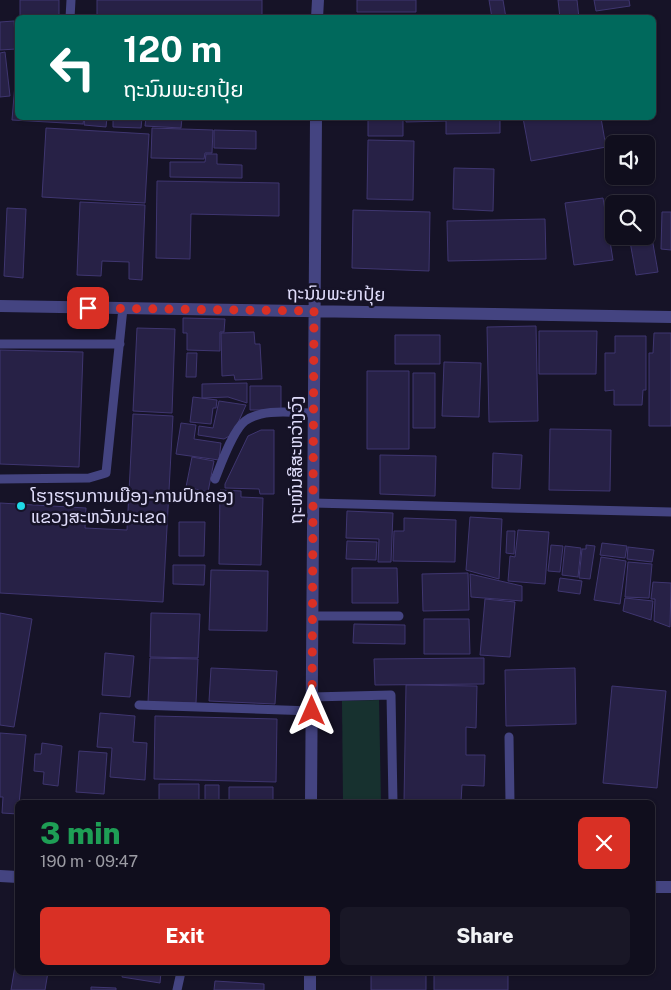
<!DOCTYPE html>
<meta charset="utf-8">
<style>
body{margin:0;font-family:"Public Sans","Noto Sans Lao",sans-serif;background:#191726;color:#f1f3f6;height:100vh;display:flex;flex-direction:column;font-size:19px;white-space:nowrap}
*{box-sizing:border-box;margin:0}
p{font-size:16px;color:#9c9ca4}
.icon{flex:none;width:28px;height:28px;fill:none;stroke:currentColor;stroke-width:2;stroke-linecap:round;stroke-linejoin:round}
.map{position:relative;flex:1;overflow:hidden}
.drawer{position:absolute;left:15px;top:800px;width:640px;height:175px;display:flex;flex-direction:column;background:#100e1d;border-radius:8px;box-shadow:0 1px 4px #0004,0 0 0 1px #302e3b}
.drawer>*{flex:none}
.guide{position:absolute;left:15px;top:15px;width:641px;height:105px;border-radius:8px;box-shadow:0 1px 4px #0004,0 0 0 1px #302e3b;background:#00695c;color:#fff;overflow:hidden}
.controls{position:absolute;left:605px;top:135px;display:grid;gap:10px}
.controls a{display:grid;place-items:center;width:50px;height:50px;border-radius:8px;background:#100e1d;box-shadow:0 1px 4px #0004,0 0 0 1px #302e3b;font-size:25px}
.pin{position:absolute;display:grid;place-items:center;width:42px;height:42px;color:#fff;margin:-21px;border-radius:10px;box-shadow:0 2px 8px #0006}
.me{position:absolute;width:55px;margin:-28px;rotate:0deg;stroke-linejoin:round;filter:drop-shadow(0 0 4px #0008)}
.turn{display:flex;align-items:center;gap:18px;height:105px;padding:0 25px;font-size:22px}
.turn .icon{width:65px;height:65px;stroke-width:2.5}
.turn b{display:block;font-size:35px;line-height:42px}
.round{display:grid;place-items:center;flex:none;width:52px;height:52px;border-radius:8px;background:#191726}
.overview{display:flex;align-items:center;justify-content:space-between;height:85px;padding:0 25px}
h1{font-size:30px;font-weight:800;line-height:38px;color:#1e9e55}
.cta{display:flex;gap:10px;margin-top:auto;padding:10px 25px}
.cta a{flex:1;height:58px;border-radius:8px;background:#d93025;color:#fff;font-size:20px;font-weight:800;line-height:58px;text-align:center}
.cta a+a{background:#191726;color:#f1f3f6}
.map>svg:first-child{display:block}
.green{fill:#17312f}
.building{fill:#272146;stroke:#3f3670}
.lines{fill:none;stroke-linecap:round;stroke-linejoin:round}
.service{stroke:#444481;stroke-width:9}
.minor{stroke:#444481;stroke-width:12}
.route{stroke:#d93025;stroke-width:9;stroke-dasharray:0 16.2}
.poi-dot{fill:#1fd9e6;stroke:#161327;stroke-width:2}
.labels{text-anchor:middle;stroke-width:5;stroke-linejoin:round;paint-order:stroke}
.street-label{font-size:18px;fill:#e0ddfb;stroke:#161327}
.poi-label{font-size:18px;fill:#e0ddfb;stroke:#161327;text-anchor:start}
</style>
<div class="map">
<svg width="671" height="990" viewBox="0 0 671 990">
<rect width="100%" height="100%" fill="#161327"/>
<path class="green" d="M 379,700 L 381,802 L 343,802 L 342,701 Z"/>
<path class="building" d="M 20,0 L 59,0 L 59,18 L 20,18 Z
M 97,0 L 262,0 L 262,18 L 97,17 Z
M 357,0 L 416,0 L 416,12 L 357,12 Z
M 489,0 L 503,0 L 506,18 L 492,18 Z
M 558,0 L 577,0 L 579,18 L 560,18 Z
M 594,0 L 629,0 L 630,6 L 596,11 Z
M 14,21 L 16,49 L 0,50 L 0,22 Z
M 5,52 L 10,96 L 0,97 L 0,53 Z
M 16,72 L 18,72 L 18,118 L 84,118 L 83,124 L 12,120 Z
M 85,118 L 107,118 L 106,127 L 84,125 Z
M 113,118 L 142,118 L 141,128 L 113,127 Z
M 146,118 L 182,118 L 181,128 L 145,126 Z
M 368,118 L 403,118 L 403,136 L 368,136 Z
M 406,118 L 500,118 L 500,133 L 446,134 L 446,121 L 406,122 Z
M 523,118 L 601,118 L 606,147 L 531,161 Z
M 46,128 L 149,134 L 145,203 L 42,197 Z
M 152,128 L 213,130 L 212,153 L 205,153 L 204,159 L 151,158 Z
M 214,130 L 256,131 L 256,149 L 214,148 Z
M 368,140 L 414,141 L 413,200 L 367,199 Z
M 206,154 L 217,154 L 217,164 L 242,165 L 242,178 L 170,177 L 170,162 L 205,162 Z
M 454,168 L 494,169 L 493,211 L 453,209 Z
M 157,181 L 279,183 L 279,216 L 191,214 L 190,259 L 156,258 Z
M 645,197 L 646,204 L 624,204 L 623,200 Z
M 603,198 L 613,260 L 574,265 L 565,203 Z
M 80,202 L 145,205 L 142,280 L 129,279 L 129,262 L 102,261 L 101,276 L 77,275 Z
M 646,204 L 658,272 L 636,275 L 629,236 L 646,236 Z
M 7,208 L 26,209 L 23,278 L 4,276 Z
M 353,210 L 430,212 L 429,271 L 352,268 Z
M 662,212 L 671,212 L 671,250 L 661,249 Z
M 545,219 L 546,259 L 448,261 L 447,221 Z
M 183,318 L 225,319 L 224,332 L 220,332 L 220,351 L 187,350 L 187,333 L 183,333 Z
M 536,326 L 538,421 L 489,422 L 487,327 Z
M 137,328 L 175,329 L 172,413 L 133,411 Z
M 539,331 L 597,331 L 596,374 L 539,374 Z
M 254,332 L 255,344 L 260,344 L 262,379 L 235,380 L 234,375 L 222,376 L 221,333 Z
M 654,333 L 671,333 L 671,426 L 649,426 L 649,353 L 653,353 Z
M 395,335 L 440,335 L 440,364 L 395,364 Z
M 615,336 L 646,336 L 646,390 L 643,390 L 642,405 L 614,405 L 614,390 L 605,391 L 605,353 L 615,353 Z
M 0,350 L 83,352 L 79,467 L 0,464 Z
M 187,353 L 197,353 L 196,377 L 186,377 Z
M 444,362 L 481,363 L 479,417 L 442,416 Z
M 367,371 L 409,371 L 409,449 L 367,449 Z
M 413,373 L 435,373 L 435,428 L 413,428 Z
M 247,383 L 247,403 L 228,397 L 202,398 L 202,384 Z
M 250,386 L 281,386 L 281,410 L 250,410 Z
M 193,397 L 217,400 L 216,408 L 213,408 L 211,424 L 190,422 Z
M 219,401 L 246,405 L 233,434 L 224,439 L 198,435 L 199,426 L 213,428 Z
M 133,414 L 173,416 L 163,602 L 0,593 L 0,503 L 86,508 L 85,528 L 127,530 Z
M 181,423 L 196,425 L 194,439 L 221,443 L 219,460 L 176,454 Z
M 550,429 L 611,430 L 610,491 L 549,490 Z
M 261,430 L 274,430 L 274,494 L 260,494 L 259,489 L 225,488 L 225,484 L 248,436 Z
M 493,453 L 522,455 L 520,489 L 492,488 Z
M 380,455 L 436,456 L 435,496 L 380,494 Z
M 192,457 L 214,461 L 208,492 L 186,487 Z
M 220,490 L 241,491 L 241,497 L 263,498 L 261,565 L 219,564 Z
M 347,511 L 393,513 L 391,562 L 378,562 L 379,539 L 346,538 Z
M 470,517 L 502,519 L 499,579 L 466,570 Z
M 404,518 L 456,520 L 455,562 L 393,561 L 394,531 L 404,531 Z
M 179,522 L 205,522 L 204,556 L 179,556 Z
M 518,530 L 549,532 L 545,584 L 508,581 L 510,556 L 515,557 Z
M 507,531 L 515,531 L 514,554 L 506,553 Z
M 347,541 L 377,542 L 376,560 L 346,559 Z
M 602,543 L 627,546 L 625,558 L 600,555 Z
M 551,545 L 563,546 L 560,572 L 548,571 Z
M 586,545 L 595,546 L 590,579 L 579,578 L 582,549 L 586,549 Z
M 565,546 L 581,548 L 578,577 L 562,575 Z
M 628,547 L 654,550 L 652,562 L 627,559 Z
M 601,557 L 626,561 L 620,604 L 594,600 Z
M 628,562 L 652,564 L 649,598 L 625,597 Z
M 173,565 L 205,565 L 204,585 L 173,584 Z
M 352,568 L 397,568 L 398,603 L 352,603 Z
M 211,570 L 268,571 L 267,631 L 209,630 Z
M 468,573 L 469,610 L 423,611 L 422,574 Z
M 470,574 L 522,586 L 522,601 L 471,597 Z
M 560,578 L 582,581 L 580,594 L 558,591 Z
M 653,582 L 671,583 L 670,627 L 654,621 L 655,599 L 651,599 Z
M 625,598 L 653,601 L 651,620 L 623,611 Z
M 485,599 L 515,602 L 510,657 L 480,655 Z
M 0,613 L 32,619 L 14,727 L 0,725 Z
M 151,613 L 200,614 L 198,658 L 150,657 Z
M 424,619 L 469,619 L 470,654 L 424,654 Z
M 354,624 L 405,625 L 405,644 L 353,643 Z
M 105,653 L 134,656 L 130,697 L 102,695 Z
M 150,658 L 198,659 L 196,703 L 148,702 Z
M 484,658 L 484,684 L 375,685 L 374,659 Z
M 211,668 L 277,671 L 275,704 L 209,701 Z
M 575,668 L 576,724 L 506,726 L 505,670 Z
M 406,685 L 477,686 L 476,728 L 466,727 L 466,755 L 485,755 L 484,786 L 462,785 L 461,802 L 404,802 Z
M 612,686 L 666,691 L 657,788 L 603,783 Z
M 100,713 L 135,716 L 133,742 L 147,743 L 145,780 L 110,777 L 112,748 L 97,747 Z
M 155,716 L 277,719 L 276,782 L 154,779 Z
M 0,733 L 26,735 L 18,814 L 2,813 L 3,797 L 0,797 Z
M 42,743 L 62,746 L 58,786 L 43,784 L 44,772 L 34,771 L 35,754 L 41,754 Z
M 79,751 L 107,753 L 104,794 L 76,792 Z
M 159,784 L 199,784 L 199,802 L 159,802 Z
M 205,785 L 219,785 L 219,802 L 205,802 Z
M 229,787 L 273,787 L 273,802 L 229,802 Z
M 15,966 L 18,966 L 18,972 L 48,972 L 45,990 L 11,990 Z
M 123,972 L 161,972 L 160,983 L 122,977 Z
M 371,972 L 426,972 L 426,990 L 371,990 Z
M 434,972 L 508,972 L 508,990 L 434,990 Z
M 215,981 L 264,984 L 264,990 L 214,990 Z
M 91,987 L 116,988 L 116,990 L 91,990 Z"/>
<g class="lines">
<path class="service" d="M 70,18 L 71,0
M 0,344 L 120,344
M 0,479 L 89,478 L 106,473 L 123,308
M 215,479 C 221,464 233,430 245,421 C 263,408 293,413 313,413
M 313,503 L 671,512
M 312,616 L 399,616
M 312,697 L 391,695 L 393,802
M 139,705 L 312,711
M 509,737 L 510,802
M 177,990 L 181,972"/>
<path class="minor" d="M 317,18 L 318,0
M 0,306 L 671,317
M 311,802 L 316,118
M 0,876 L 18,877
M 652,887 L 671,887
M 310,990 L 310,972"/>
</g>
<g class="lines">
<path class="route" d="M 88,308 L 314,311 L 312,711"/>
</g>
<circle class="poi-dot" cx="21" cy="506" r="5"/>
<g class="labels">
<g class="street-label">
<text transform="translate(336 294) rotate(1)" y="6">ຖະນົນພະຍາປຸ້ຍ</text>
<text transform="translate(296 460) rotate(-90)" y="6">ຖະໜົນສີສະຫວ່າງວົງ</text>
</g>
<g class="poi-label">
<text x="31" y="502">ໂຮງຮຽນການເມືອງ-ການປົກຄອງ<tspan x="31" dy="21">ແຂວງສະຫວັນນະເຂດ</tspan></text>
</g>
</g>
</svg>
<div class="controls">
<a><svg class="icon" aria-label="sound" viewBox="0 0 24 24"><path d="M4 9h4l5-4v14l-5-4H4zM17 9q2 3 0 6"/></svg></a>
<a><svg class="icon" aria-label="search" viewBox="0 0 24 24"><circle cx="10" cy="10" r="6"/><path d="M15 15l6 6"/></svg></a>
</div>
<div class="pin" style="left:88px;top:308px;background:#d93025"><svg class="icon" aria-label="arrive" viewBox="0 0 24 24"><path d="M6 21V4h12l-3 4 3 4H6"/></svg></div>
<svg class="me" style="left:312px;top:711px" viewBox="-20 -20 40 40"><path d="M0-17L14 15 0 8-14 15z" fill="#d93025" stroke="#fff" stroke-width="4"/></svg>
<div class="guide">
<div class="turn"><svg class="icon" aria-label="left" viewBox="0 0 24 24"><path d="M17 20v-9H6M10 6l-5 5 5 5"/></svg><div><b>120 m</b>ຖະນົນພະຍາປຸ້ຍ</div></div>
</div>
<section class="drawer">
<div class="overview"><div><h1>3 min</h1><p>190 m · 09:47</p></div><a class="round" style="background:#d93025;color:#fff"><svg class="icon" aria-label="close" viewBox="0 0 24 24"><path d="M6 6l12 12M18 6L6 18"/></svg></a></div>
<div class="cta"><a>Exit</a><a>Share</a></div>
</section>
</div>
